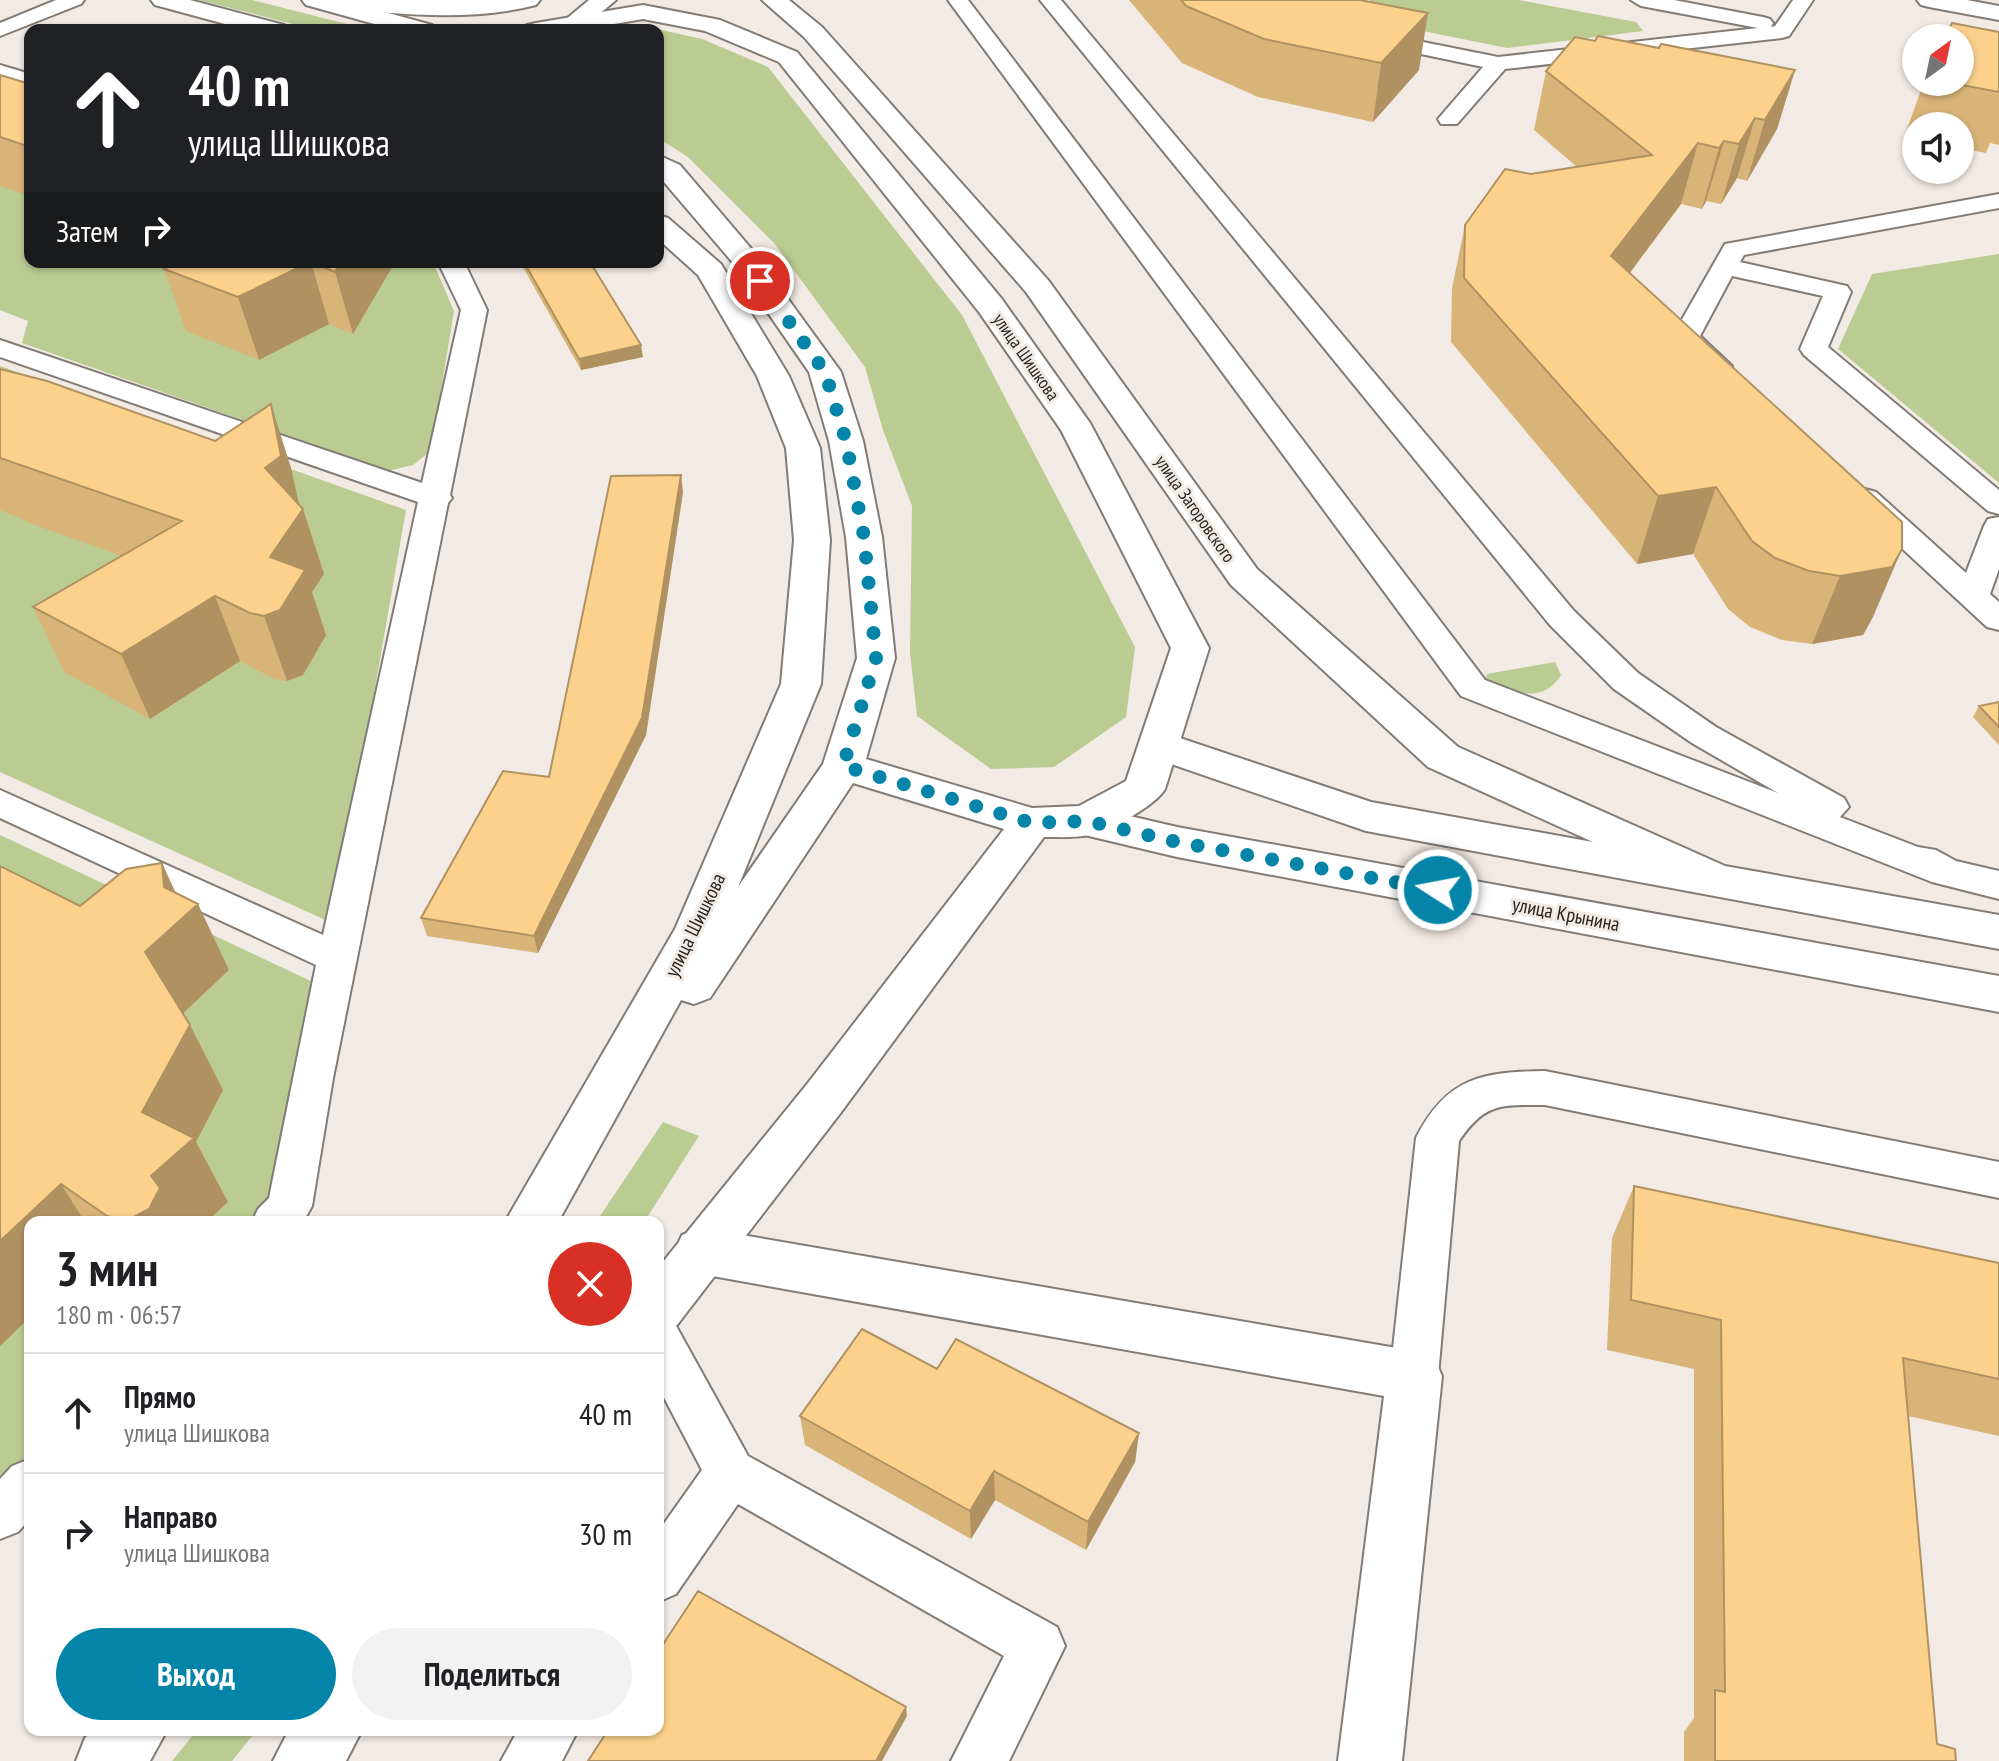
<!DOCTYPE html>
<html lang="ru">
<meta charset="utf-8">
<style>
body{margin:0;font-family:"PT Sans Narrow",sans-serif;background:#f2f2f2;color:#202124;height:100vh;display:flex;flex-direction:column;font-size:30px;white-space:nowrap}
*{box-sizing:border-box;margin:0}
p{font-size:26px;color:#757577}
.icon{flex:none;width:44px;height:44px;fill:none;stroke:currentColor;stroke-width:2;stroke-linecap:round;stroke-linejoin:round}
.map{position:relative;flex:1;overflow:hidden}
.sheet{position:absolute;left:24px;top:1216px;width:640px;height:520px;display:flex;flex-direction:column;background:#fff;border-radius:16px;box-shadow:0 2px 6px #0004}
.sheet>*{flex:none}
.guide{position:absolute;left:24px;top:24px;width:640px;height:244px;border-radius:16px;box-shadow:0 2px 6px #0004;background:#202124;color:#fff;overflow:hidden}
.needle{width:52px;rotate:33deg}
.fabs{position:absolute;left:1902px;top:24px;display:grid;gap:16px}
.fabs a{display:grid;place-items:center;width:72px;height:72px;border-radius:50%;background:#fff;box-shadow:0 2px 6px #0004;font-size:40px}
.pin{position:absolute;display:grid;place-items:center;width:68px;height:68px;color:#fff;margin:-34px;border:4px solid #fff;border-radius:50%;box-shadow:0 2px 8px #0007}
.me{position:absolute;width:88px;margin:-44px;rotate:281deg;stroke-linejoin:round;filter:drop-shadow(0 0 6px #0008)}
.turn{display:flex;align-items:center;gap:28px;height:168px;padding:0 32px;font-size:36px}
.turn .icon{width:104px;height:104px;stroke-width:2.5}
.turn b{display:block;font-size:56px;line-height:68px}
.then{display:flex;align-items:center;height:76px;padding:0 32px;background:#0003;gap:16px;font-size:30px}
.round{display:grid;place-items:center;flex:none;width:84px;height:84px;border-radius:42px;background:#f2f2f2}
.head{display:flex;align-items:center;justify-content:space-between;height:136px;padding:0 32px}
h1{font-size:48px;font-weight:800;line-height:60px}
.button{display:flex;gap:16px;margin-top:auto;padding:16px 32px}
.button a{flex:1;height:92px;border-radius:48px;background:#0484a8;color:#fff;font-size:32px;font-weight:800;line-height:92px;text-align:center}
.button a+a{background:#f2f2f2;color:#202124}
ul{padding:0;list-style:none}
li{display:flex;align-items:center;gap:24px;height:120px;padding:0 32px;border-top:2px solid #e0e0e0}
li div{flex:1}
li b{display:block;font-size:30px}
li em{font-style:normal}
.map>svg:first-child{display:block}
.green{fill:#bbcc92}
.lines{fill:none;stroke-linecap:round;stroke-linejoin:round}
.lane-casing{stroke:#827b76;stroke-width:4}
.street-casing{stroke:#827b76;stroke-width:4}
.secondary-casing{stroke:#827b76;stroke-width:4}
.primary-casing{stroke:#827b76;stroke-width:4}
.lane{fill:#fff;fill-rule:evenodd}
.street{fill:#fff;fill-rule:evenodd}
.secondary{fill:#fff;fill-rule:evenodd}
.primary{fill:#fff;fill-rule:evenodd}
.wall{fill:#d8b478}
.shaded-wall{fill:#b09262}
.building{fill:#fbd18c;stroke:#b09262;stroke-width:2}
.route{stroke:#0484a8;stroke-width:14;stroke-dasharray:0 25.2}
.labels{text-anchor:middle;stroke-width:6;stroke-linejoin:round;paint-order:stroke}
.far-street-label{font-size:18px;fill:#272522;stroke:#f2eae4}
.street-label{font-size:20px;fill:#272522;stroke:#f2eae4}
</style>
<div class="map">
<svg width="1999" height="1761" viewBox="0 0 1999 1761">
<rect width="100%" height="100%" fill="#f2eae4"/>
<path class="green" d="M 199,0 L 252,0 L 371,30 L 316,30 Z
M 1369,0 L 1519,0 L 1636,22 L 1643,31 L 1507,48 L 1398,26 Z
M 657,29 L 702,39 L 768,67 L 962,315 L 1135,647 L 1126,717 L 1054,767 L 991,769 L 917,716 L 910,653 L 912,506 L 883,430 L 865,367 L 774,243 L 688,157 L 658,138 L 658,30 L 652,30 Z
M 0,87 L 30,95 L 30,262 L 433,262 L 454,311 L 431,451 L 413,465 L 388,471 L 22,343 L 28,321 L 0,310 Z
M 1999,254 L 1999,483 L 1838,349 L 1872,274 Z
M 0,366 L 406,510 L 334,924 L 0,772 Z
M 1555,662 L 1561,675 C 1543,705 1512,693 1486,678 L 1487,674 Z
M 0,835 L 315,983 L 271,1201 L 253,1222 L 30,1222 L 30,1479 L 0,1501 Z
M 663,1122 L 699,1136 L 644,1222 L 596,1222 Z
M 197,1730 L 257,1730 L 232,1761 L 172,1761 Z"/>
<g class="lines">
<defs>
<path id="lane" d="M 56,0 L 84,0 L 81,4 L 0,36 L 0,23 Z
M 948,0 L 968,0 L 1485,680 L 1778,793 L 1692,743 L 1614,689 L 1550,625 L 1040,0 L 1061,0 L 1574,611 L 1638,673 L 1716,727 L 1844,798 L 1849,807 L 1840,817 L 1918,847 L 1936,850 L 1956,861 L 1999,871 L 1999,899 L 1932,882 L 1461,696 Z
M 1316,0 L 1338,0 L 1373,32 L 1498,57 L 1758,28 L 1641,6 L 1631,0 L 1674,0 L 1763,17 L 1770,19 L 1773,23 L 1771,27 L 1775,26 L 1793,0 L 1813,0 L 1789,36 L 1782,38 L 1505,69 L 1457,124 L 1441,124 L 1438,119 L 1483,67 L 1359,41 Z
M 0,65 L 30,74 L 30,88 L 0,79 Z
M 1999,194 L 1999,208 L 1744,255 L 1740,262 L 1847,286 L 1851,292 L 1828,347 L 1999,490 L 1999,514 L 1988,511 L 1804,355 L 1800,349 L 1823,296 L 1732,276 L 1700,336 L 1732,366 L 1728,372 C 1706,377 1684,354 1672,337 L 1725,244 Z
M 438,262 L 464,262 L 487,310 L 450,495 L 452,498 L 448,503 L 333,1078 L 312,1206 L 303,1222 L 252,1222 L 258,1209 L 269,1198 L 316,965 L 0,818 L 0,790 L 323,935 L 418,502 L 0,357 L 0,340 L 422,483 L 461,310 Z
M 1865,489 L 1876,492 L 1966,573 L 1984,526 L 1988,519 L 1999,517 L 1999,569 L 1990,594 L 1999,602 L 1999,630 L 1987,627 L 1854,504 L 1850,498 L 1854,492 Z
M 1545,1071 L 1999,1162 L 1999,1198 L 1545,1105 C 1502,1105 1485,1102 1459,1141 L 1438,1376 L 1431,1391 L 1414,1398 L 1397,1391 L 1390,1376 L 1416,1138 C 1447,1077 1482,1072 1545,1071 Z
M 658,1318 L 675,1324 L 748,1456 L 1057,1627 L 1065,1646 L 1009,1761 L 951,1761 L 1004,1656 L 738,1504 L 676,1594 L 658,1602 L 658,1532 L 702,1470 L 658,1386 Z
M 30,1459 L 30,1519 L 18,1532 L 0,1539 L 0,1479 L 12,1466 Z
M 518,1730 L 578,1730 L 562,1761 L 501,1761 Z"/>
<path id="street" d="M 1917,0 L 1967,0 L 1999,6 L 1999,20 L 1929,7 L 1921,5 Z
M 701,1228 L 1414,1351 L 1434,1358 L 1442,1376 L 1402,1761 L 1338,1761 L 1384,1396 L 701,1274 L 682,1267 L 675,1251 L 682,1235 Z"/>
<path id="secondary" d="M 309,0 L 540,0 L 536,5 C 465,23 393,13 321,7 L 313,5 Z
M 589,0 L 616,0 L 585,26 L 567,26 L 564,21 Z
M 762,0 L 789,0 L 822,27 L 1048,280 L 1257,569 L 1458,747 L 1725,866 L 1999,915 L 1999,949 L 1366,831 L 1145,755 L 1139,745 L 1145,735 L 1159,731 L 1371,802 L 1593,842 L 1428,767 L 1231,585 L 1026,292 L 804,37 Z
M 1087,806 L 1177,827 L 1999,976 L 1999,1012 L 1177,857 L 1072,832 L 1066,821 L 1072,810 Z"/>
<path id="primary" d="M 151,0 L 190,0 L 284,25 L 287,30 L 247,30 L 155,5 Z
M 302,0 L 341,0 L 432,25 L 435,30 L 396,30 L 306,5 Z
M 643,5 L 720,20 L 797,52 L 1001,298 L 1090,423 L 1209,648 L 1165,789 C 1155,806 1109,831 1089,835 C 1075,838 1059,837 1044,837 L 842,1111 L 677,1325 L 658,1332 L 658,1268 L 808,1083 L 1004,829 L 853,783 L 710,998 L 694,1004 L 681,1000 L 558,1222 L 505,1222 L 675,929 L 781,684 L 794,540 L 786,448 L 757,376 L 698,275 L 658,239 L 658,215 L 668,218 L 721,264 L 789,376 L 820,448 L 830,540 L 821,684 L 738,887 L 823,764 L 857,658 L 846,537 L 829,441 L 809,372 L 734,264 L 658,175 L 658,155 L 680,165 L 754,252 L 841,372 L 863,441 L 882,537 L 895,658 L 866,759 L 1032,808 L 1079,806 L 1126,781 L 1171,648 L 1061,430 L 979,312 L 779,62 L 705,31 L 643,19 L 579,30 L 524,30 L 527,25 L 536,23 Z
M 93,1730 L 167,1730 L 150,1761 L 76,1761 L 85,1738 Z
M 289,1730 L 362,1730 L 346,1761 L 273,1761 Z"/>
</defs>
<use href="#lane" class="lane-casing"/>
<use href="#street" class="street-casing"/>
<use href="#secondary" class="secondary-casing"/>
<use href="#primary" class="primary-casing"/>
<use href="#lane" class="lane"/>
<use href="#street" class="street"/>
<use href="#secondary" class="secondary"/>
<use href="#primary" class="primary"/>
</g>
<path class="wall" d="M 1129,0 L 1360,0 L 1419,70 L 1373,122 L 1258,97 L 1182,63 Z
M 1999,32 L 1999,145 L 1990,143 L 1986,153 L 1960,148 L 1960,126 L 1916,126 L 1916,139 L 1904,137 L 1924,82 L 1960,82 Z
M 1595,41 L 1659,48 L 1795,70 L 1777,129 L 1747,181 L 1737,178 L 1721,204 L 1706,201 L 1702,209 L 1681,204 L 1630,273 L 1873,617 L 1863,635 L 1812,644 L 1782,640 L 1750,627 L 1728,609 L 1693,554 L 1637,564 L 1451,342 L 1452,288 L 1465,225 L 1531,174 L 1577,167 L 1534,130 L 1546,71 Z
M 0,75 L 30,84 L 30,196 L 0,186 Z
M 177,262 L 395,262 L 353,334 L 329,324 L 259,360 L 186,331 L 164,269 Z
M 520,262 L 590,262 L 643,357 L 581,370 Z
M 0,369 L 291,468 L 299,504 L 303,509 L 324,574 L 312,592 L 326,635 L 303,675 L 287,681 L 274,679 L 240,661 L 150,719 L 64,672 L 33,607 L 122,556 L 40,527 L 0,510 Z
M 683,492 L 646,735 L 538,953 L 427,936 L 421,918 L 549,777 Z
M 1999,702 L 1999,745 L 1973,717 L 1979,706 Z
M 176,893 L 229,970 L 183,1013 L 223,1090 L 196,1142 L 228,1202 L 206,1222 L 30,1222 L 30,1317 L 0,1346 L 80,906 Z
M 1634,1186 L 1999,1263 L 1999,1436 L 1908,1416 L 1937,1744 L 1956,1761 L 1684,1761 L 1684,1732 L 1694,1718 L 1694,1369 L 1607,1350 L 1612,1238 Z
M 937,1369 L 1139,1433 L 1135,1462 L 1086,1550 L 995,1500 L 971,1539 L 805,1445 L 800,1416 Z"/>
<path class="shaded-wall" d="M 1428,13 L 1419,70 L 1373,122 L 1381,63 Z
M 1795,70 L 1777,129 L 1747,181 L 1765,120 Z
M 1755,118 L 1737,178 L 1721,204 L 1739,144 Z
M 1724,141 L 1706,201 L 1702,209 L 1719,148 Z
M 1698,143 L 1681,204 L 1595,319 L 1611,256 Z
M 311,262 L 329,324 L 259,360 L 238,297 Z
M 341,262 L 395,262 L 353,334 L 335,272 Z
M 641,345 L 643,357 L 581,370 L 579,359 Z
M 271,404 L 291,468 L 301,513 L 303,509 L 324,574 L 312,592 L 326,635 L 303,675 L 287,681 L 264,616 L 270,557 L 265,468 Z
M 681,475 L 683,492 L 646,735 L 538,953 L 534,936 Z
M 1716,487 L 1693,554 L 1637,564 L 1658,496 Z
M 1902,549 L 1873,617 L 1863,635 L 1812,644 L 1840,576 Z
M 215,596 L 240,661 L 150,719 L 121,654 Z
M 162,863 L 186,915 L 198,904 L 229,970 L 178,1018 L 145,952 L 164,887 Z
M 190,1025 L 223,1090 L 196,1142 L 228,1202 L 206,1222 L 127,1222 L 126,1221 L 151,1176 L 142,1112 Z
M 61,1184 L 85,1222 L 30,1222 L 30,1317 L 0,1346 L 0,1241 Z
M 1139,1433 L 1135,1462 L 1086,1550 L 1088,1522 Z
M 994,1471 L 995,1500 L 971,1539 L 970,1511 Z
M 906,1707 L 907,1716 L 882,1761 L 876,1761 Z"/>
<path class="building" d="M 1181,0 L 1360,0 L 1428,13 L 1381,63 L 1264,39 L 1186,6 Z
M 1952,23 L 1999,32 L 1999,92 L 1946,82 L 1960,82 L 1960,38 L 1945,38 Z
M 1598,36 L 1659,48 L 1661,44 L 1795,70 L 1765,120 L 1755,118 L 1739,144 L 1724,141 L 1719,148 L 1698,143 L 1611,256 L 1902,522 L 1902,549 L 1892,567 L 1840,576 L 1809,571 L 1775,558 L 1752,541 L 1716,487 L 1658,496 L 1464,278 L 1465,225 L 1505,169 L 1531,174 L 1652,155 L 1546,71 L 1575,37 L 1595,41 Z
M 0,75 L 30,84 L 30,147 L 0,137 Z
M 177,262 L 310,262 L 238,297 L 164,269 Z
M 312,262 L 341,262 L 335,272 Z
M 524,262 L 590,262 L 641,345 L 579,359 Z
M 0,369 L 47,381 L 215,441 L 271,404 L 281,456 L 265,468 L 303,509 L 270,557 L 305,570 L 280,610 L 264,616 L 250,613 L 215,596 L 121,654 L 33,607 L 182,521 L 0,458 Z
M 681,475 L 642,718 L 534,936 L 421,918 L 503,771 L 549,777 L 611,476 Z
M 1999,702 L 1999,727 L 1979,706 Z
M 162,863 L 164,887 L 198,904 L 145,952 L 190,1025 L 142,1112 L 194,1138 L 151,1176 L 160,1188 L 149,1209 L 126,1221 L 107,1216 L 61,1184 L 0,1241 L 0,866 L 80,906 L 126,869 Z
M 1634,1186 L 1999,1263 L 1999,1379 L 1903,1358 L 1937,1744 L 1955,1749 L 1956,1761 L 1715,1761 L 1715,1690 L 1725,1692 L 1721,1320 L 1631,1300 Z
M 862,1329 L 937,1369 L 956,1339 L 1139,1433 L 1088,1522 L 994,1471 L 970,1511 L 800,1416 Z
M 698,1591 L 906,1707 L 876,1761 L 588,1761 L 608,1730 L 658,1730 L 658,1652 Z"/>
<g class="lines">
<path class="route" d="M 760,281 L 825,372 L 846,441 L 864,537 L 876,658 L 843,766 L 1032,823 L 1087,821 L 1177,842 L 1438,890"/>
</g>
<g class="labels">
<g class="far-street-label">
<text transform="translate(1026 357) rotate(55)" y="6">улица Шишкова</text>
<text transform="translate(1195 509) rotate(55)" y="6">улица Загоровского</text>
</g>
<g class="street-label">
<text transform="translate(1566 914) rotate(11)" y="7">улица Крынина</text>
<text transform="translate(695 925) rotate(-64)" y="7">улица Шишкова</text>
</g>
</g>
</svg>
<div class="fabs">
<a><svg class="needle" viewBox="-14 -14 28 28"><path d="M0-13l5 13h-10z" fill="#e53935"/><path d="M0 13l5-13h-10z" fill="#757577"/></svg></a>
<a><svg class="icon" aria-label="sound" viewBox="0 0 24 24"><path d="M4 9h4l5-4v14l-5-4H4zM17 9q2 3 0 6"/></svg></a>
</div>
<div class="pin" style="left:760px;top:281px;background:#d93025"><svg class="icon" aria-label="arrive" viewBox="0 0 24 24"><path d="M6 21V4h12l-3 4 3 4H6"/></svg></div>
<svg class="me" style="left:1438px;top:890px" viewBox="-20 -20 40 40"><circle r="17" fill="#0484a8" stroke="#fff" stroke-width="3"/><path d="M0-11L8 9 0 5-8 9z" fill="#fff"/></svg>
<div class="guide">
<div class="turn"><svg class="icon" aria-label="ahead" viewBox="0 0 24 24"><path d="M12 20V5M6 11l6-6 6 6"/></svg><div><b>40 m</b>улица Шишкова</div></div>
<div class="then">Затем<svg class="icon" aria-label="right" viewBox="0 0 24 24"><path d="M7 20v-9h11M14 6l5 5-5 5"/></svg></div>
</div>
<section class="sheet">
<div class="head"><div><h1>3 мин</h1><p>180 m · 06:57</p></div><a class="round" style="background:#d93025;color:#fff"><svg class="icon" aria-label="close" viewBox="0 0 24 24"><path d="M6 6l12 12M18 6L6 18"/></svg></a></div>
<ul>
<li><svg class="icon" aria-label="ahead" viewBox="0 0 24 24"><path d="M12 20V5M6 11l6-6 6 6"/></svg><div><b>Прямо</b><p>улица Шишкова</p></div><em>40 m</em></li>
<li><svg class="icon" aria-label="right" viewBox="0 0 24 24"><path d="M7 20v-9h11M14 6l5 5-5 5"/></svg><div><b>Направо</b><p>улица Шишкова</p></div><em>30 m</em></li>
</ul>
<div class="button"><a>Выход</a><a>Поделиться</a></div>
</section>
</div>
